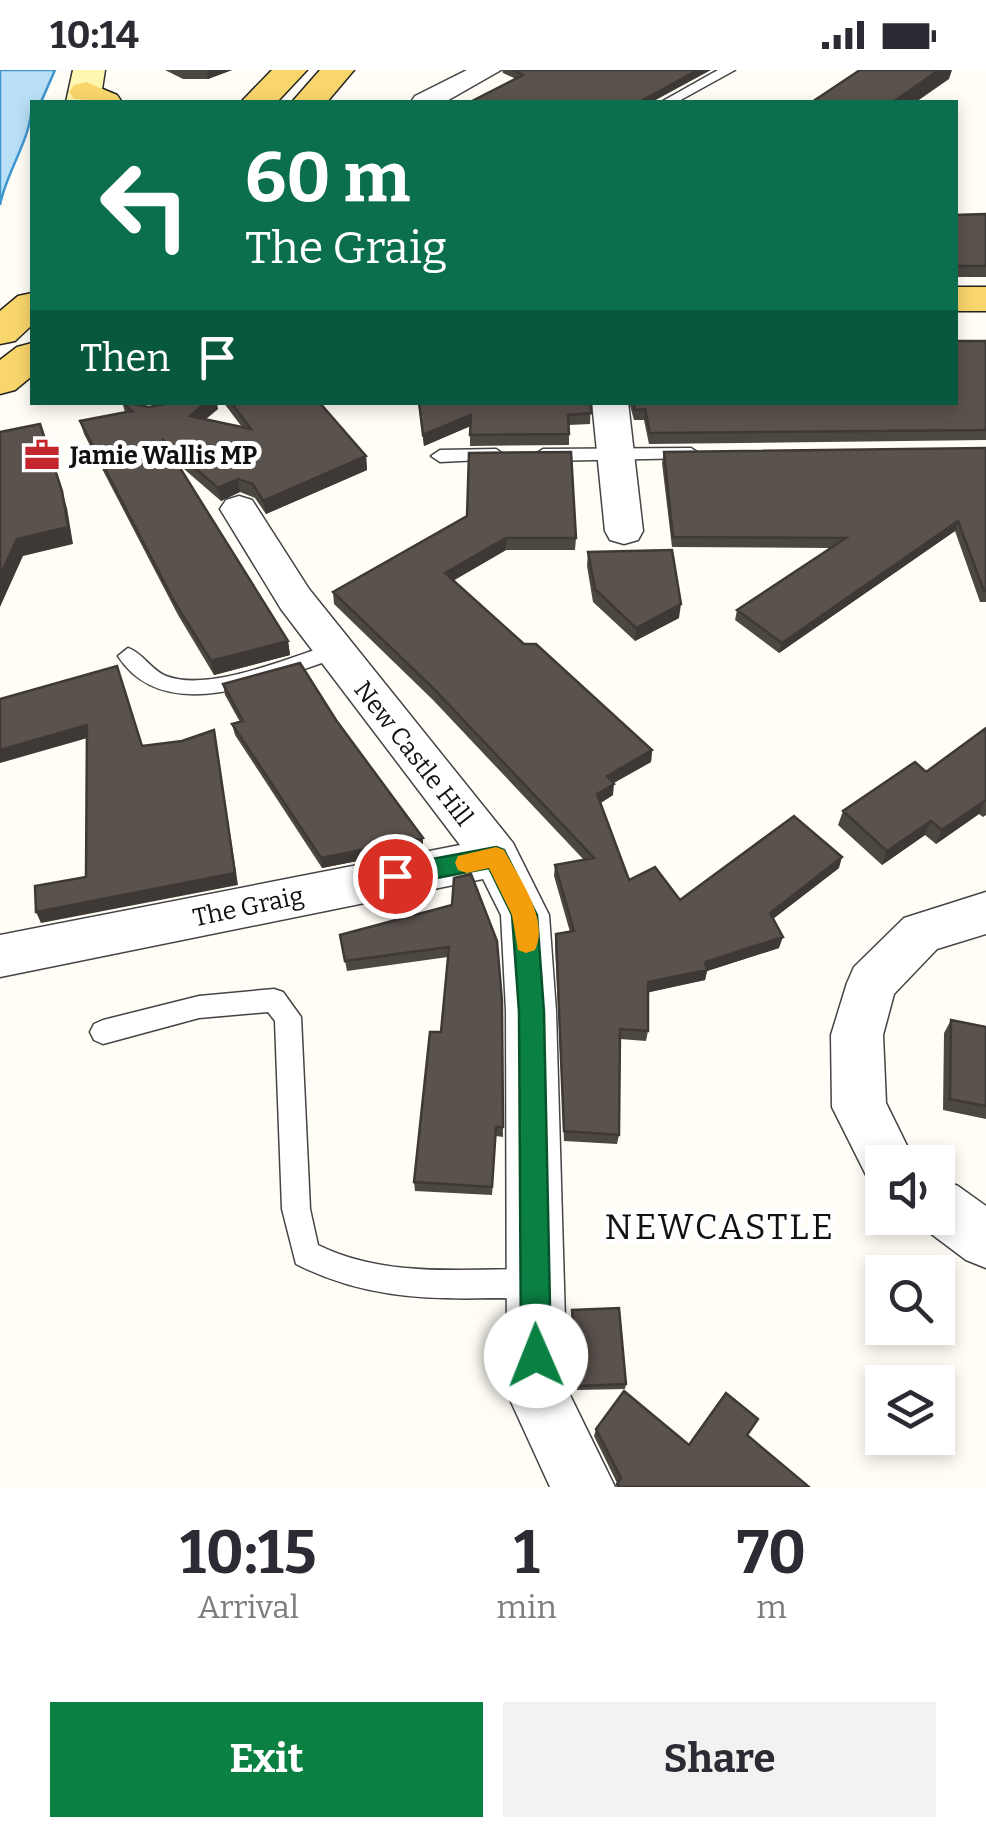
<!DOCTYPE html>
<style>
body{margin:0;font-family:Bitter,serif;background:#f2f2f3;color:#2b2b33;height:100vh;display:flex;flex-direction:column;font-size:38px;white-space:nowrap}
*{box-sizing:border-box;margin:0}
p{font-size:32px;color:#7c7c81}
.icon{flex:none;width:55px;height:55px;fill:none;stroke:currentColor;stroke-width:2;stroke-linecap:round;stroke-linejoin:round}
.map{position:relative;height:1417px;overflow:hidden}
.sheet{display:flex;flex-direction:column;background:#fff;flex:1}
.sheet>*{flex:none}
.guide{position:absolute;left:30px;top:30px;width:928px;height:305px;border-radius:0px;box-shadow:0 5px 15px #0003;background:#0b6e4f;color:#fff;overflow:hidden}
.fabs{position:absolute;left:865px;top:1075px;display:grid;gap:20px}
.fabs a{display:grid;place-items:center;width:90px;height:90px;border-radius:0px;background:#fff;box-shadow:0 5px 15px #0003;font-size:50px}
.pin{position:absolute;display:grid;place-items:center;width:85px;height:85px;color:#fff;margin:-42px;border:5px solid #fff;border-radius:50%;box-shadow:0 2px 10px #0007}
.me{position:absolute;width:110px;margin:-55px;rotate:359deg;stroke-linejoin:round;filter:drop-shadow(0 0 8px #0008)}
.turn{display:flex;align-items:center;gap:35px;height:210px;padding:0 50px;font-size:45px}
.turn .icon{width:130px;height:130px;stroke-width:2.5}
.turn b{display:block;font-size:70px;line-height:85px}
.then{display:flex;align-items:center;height:95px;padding:0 50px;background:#0003;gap:20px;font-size:38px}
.eta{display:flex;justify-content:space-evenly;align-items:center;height:170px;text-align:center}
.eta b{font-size:60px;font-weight:700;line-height:70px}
.cta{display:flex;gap:20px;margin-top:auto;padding:20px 50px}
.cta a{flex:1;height:115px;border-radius:0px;background:#0b8043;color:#fff;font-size:40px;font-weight:700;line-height:115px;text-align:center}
.cta a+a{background:#f2f2f3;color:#2b2b33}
.status{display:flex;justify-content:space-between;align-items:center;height:70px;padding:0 50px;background:#fff;direction:ltr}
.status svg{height:28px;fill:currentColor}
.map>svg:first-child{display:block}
.water{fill:#b9e0f7;stroke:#3f96cf;stroke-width:2.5}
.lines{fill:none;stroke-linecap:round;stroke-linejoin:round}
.lane-casing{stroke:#444;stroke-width:3}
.street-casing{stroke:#444;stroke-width:3}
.secondary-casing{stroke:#333;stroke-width:3}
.primary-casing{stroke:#222;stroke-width:3}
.lane{fill:#fff;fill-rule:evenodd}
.street{fill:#fff;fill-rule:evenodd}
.secondary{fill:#fff6b0;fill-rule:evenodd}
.primary{fill:#f9d66b;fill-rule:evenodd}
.wall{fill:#4d4742}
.shaded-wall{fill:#3f3936}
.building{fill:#5a524d;stroke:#3f3936;stroke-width:2.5}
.route{fill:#0b8043;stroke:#07532c;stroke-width:2.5}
.slow{fill:#f59e0b}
.labels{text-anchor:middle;stroke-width:10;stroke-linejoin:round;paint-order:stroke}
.poi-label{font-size:25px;font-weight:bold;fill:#111;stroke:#fff;text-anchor:start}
.street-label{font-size:25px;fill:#111;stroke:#fff}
.near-quarter-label{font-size:35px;letter-spacing:2.5px;fill:#111;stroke:#fff}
</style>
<div class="status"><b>10:14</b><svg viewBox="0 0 49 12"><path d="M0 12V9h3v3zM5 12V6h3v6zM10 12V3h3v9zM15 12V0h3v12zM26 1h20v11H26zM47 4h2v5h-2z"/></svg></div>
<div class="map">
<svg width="986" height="1417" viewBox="0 0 986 1417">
<rect width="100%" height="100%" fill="#fffdf5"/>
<path class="water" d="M 0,0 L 55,0 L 41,32 L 32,32 C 32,69 7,99 0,135 Z"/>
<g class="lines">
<defs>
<path id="lane" d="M 718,0 L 735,0 L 677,32 L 661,32 Z
M 691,378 L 700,384 L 697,388 L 543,391 L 534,385 L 543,379 Z
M 496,379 L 505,385 L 502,389 L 440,392 L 431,386 L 440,380 Z
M 336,573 L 346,581 L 343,586 C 278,606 166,661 118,586 L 128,578 C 143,583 151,600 166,606 C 210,623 292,586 336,573 Z
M 274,919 L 283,922 L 301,947 L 310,1139 L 318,1175 C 385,1208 462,1199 534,1199 L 544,1203 L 548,1213 L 544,1223 C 528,1230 509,1228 491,1228 C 421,1230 359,1226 296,1194 L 282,1139 L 275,951 L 268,942 L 199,948 L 103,974 L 94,970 L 90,962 L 94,954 L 103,950 L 199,926 Z"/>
<path id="street" d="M 467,0 L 501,0 L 445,32 L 411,32 L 415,26 Z
M 592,332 L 628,332 L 643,461 L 638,470 L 624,474 L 610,470 L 605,461 Z
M 239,426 L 252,430 L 309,519 L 513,773 L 549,845 L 556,941 L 567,1319 L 615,1417 L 550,1417 L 507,1323 L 506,941 L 501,845 L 483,809 L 0,907 L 0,865 L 460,775 L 281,539 L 220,439 L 226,430 Z
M 986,822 L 986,864 L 937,879 L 894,924 L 883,965 L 886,1033 L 915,1092 L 882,1092 L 882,1116 L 869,1111 L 832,1037 L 831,965 L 847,913 L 854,897 L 904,848 Z
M 938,1108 L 958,1116 L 986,1136 L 986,1198 L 966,1190 L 918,1154 L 915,1148 L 938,1148 Z"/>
<path id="secondary" d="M 73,0 L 105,0 L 100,32 L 66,32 Z"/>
<path id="primary" d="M 272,0 L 307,0 L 277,32 L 241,32 Z
M 320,0 L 354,0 L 327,32 L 292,32 Z
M 86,12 L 117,25 L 122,32 L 74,29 L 69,22 L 74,15 Z
M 955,217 L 986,217 L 986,241 L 955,241 Z
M 32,223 L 32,255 L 15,271 L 0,274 L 0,241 L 18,226 Z
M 32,273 L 32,306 L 15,320 L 0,324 L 0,290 L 17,277 Z"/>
</defs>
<use href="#lane" class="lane-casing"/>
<use href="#street" class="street-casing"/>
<use href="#secondary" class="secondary-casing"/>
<use href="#primary" class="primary-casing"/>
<use href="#lane" class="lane"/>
<use href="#street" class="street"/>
<use href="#secondary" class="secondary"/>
<use href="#primary" class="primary"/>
</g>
<path class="wall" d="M 165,0 L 232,0 L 208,9 L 183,9 Z
M 502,0 L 711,0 L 516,9 L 503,3 Z
M 986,144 L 986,207 L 955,207 L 955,145 Z
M 986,271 L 986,370 L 649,374 L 644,350 L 634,350 L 629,332 L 955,332 Z
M 122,332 L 149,337 L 218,339 L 205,349 L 242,357 L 223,332 L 319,332 L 366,386 L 367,400 L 266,444 L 255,428 L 240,422 L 221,431 L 177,393 L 288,571 L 290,585 L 214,605 L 178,545 L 84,364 L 80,351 L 125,342 Z
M 418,332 L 591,332 L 590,354 L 569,355 L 569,375 L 470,376 L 470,356 L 424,376 Z
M 986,378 L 986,532 L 980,532 L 955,461 L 779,583 L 735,550 L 737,540 L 830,478 L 672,477 L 662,393 L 664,382 Z
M 467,446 L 576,468 L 575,480 L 506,480 L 453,511 L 524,574 L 652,680 L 651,692 L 613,713 L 613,725 L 601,733 L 629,810 L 680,830 L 839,798 L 773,849 L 779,878 L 707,901 L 705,910 L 648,922 L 648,961 L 646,971 L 620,969 L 619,1065 L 617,1074 L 564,1071 L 555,874 L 556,864 L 570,862 L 554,806 L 555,795 L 584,790 L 433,630 L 334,534 L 333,522 Z
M 588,482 L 679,548 L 635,571 L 593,532 L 587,496 Z
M 223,614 L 336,650 L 423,778 L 322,798 L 235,665 L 232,654 L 240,652 L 225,625 Z
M 986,658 L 986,745 L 983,747 L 979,744 L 936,774 L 925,765 L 882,795 L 838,755 L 843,741 L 926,702 Z
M 452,835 L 502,931 L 503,1067 L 496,1066 L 492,1125 L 415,1121 L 414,1112 L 441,962 L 448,887 L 347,901 L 340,865 Z
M 951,950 L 986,957 L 986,1049 L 943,1040 L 944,963 Z
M 572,1240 L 626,1314 L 625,1319 L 577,1320 Z
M 596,1359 L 689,1375 L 747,1365 L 809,1417 L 616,1417 L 617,1413 L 594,1366 Z"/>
<path class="shaded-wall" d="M 207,0 L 232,0 L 208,9 Z
M 698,0 L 711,0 L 652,32 L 639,32 Z
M 939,0 L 952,0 L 949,9 L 916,32 L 893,32 Z
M 206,332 L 217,332 L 218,339 L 193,360 L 190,346 Z
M 471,345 L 471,356 L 424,376 L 423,365 Z
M 366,386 L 367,400 L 266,444 L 263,431 Z
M 238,409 L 240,422 L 221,431 L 218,418 Z
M 62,421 L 67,438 L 73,474 L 23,486 L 0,537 L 0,506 L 17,469 Z
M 958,451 L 955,461 L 779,583 L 782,573 Z
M 506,468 L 506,480 L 445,515 L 445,503 Z
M 681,534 L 679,548 L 635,571 L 636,558 Z
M 288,571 L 290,585 L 214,605 L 211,591 Z
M 87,655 L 91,667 L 0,693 L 0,680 Z
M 214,660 L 238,815 L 41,853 L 36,842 L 235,803 Z
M 652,680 L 651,692 L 605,718 L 607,706 Z
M 614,714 L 613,725 L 596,735 L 597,724 Z
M 985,730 L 979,744 L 936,774 L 942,760 Z
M 931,751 L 925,765 L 882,795 L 887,781 Z
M 423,768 L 423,778 L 322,798 L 321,788 Z
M 842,787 L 839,798 L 766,854 L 770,843 Z
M 783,867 L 779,878 L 707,901 L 705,910 L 646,923 L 648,912 L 705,892 Z"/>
<path class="building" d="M 512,0 L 698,0 L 639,32 L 470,32 L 523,5 Z
M 860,0 L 939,0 L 893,32 L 812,32 Z
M 986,144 L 986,196 L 955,196 L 955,145 Z
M 955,271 L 986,271 L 986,360 L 650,363 L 645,339 L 635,340 L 633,332 L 955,332 Z
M 123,332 L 149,337 L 175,332 L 206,332 L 190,346 L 251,359 L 231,332 L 319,332 L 366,386 L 263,431 L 253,414 L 238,409 L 218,418 L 162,369 L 288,571 L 211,591 L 174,531 L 80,351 L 132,341 Z
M 419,332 L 591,332 L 591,343 L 568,345 L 569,364 L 470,365 L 471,345 L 423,365 Z
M 40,354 L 62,421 L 68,457 L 17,469 L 0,506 L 0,362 Z
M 986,378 L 986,521 L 984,521 L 958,451 L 782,573 L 737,540 L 846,468 L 673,467 L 664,382 Z
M 571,382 L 576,468 L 506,468 L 445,503 L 524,574 L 536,574 L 652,680 L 607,706 L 614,714 L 597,724 L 629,810 L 655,797 L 680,830 L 794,746 L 842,787 L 770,843 L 783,867 L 705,892 L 707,900 L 648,912 L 648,961 L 620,959 L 619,1065 L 564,1061 L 556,864 L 574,861 L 555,795 L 594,788 L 433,618 L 333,522 L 467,446 L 469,383 Z
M 672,480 L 681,534 L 636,558 L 595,519 L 588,482 Z
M 300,593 L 336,650 L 423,768 L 321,788 L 232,654 L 243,651 L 223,614 Z
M 117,596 L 142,676 L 182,671 L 214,660 L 235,803 L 36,842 L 35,816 L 86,807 L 87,655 L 0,680 L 0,629 Z
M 986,658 L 986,730 L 942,760 L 931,751 L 887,781 L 843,741 L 915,692 L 926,702 Z
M 471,804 L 497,871 L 502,931 L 503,1057 L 496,1057 L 492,1117 L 414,1112 L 430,962 L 441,962 L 449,877 L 345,891 L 340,865 L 452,835 L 454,808 Z
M 951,950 L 986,957 L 986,1036 L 950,1029 Z
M 619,1238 L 626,1314 L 578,1316 L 572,1240 Z
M 624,1321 L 689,1375 L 726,1323 L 758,1349 L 747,1365 L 809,1417 L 620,1417 L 617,1414 L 621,1408 L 596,1359 Z"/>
<path class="route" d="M 496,777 L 504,780 L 537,845 L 544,942 L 551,1286 L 546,1297 L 536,1301 L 525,1297 L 521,1286 L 519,942 L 512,845 L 489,798 L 395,816 L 386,813 L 383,806 L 386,799 L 395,796 Z"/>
<path class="slow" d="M 496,777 L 504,780 C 518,807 550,849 535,880 L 526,883 L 518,880 L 512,845 L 489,798 L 467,803 L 458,800 L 455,793 L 458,786 Z"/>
<defs>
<symbol id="office-bare" viewBox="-9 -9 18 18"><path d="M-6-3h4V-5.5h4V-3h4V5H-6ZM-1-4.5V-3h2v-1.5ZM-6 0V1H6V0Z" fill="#c4262e" stroke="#fff" stroke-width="2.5" paint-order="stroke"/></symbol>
</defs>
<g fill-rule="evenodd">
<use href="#office-bare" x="17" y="360" width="50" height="50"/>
</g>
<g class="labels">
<g class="poi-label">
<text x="70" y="394">Jamie Wallis MP</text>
</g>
<g class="street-label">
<text transform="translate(414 683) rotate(52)" y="9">New Castle Hill</text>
<text transform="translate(248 836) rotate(-12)" y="9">The Graig</text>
</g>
<g class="near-quarter-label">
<text x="720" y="1169">NEWCASTLE</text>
</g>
</g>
</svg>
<div class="fabs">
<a><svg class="icon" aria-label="sound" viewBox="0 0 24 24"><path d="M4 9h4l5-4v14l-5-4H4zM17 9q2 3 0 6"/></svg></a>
<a><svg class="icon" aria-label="search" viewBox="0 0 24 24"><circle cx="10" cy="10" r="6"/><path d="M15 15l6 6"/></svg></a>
<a><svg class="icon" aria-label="layers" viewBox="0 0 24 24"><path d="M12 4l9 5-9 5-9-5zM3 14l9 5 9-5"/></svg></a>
</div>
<div class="pin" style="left:395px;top:806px;background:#d93025"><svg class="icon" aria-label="arrive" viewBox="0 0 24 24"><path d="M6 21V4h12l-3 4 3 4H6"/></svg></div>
<svg class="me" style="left:536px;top:1286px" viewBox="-20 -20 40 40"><circle r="19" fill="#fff"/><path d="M0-13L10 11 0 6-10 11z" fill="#0b8043"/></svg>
<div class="guide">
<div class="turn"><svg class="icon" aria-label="left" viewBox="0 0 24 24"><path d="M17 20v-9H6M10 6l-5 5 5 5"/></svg><div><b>60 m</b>The Graig</div></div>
<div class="then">Then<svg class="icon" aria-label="arrive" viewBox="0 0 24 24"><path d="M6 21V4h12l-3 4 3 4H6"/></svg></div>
</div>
</div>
<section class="sheet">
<div class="eta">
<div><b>10:15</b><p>Arrival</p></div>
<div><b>1</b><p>min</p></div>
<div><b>70</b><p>m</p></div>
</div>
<div class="cta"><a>Exit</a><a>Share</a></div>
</section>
